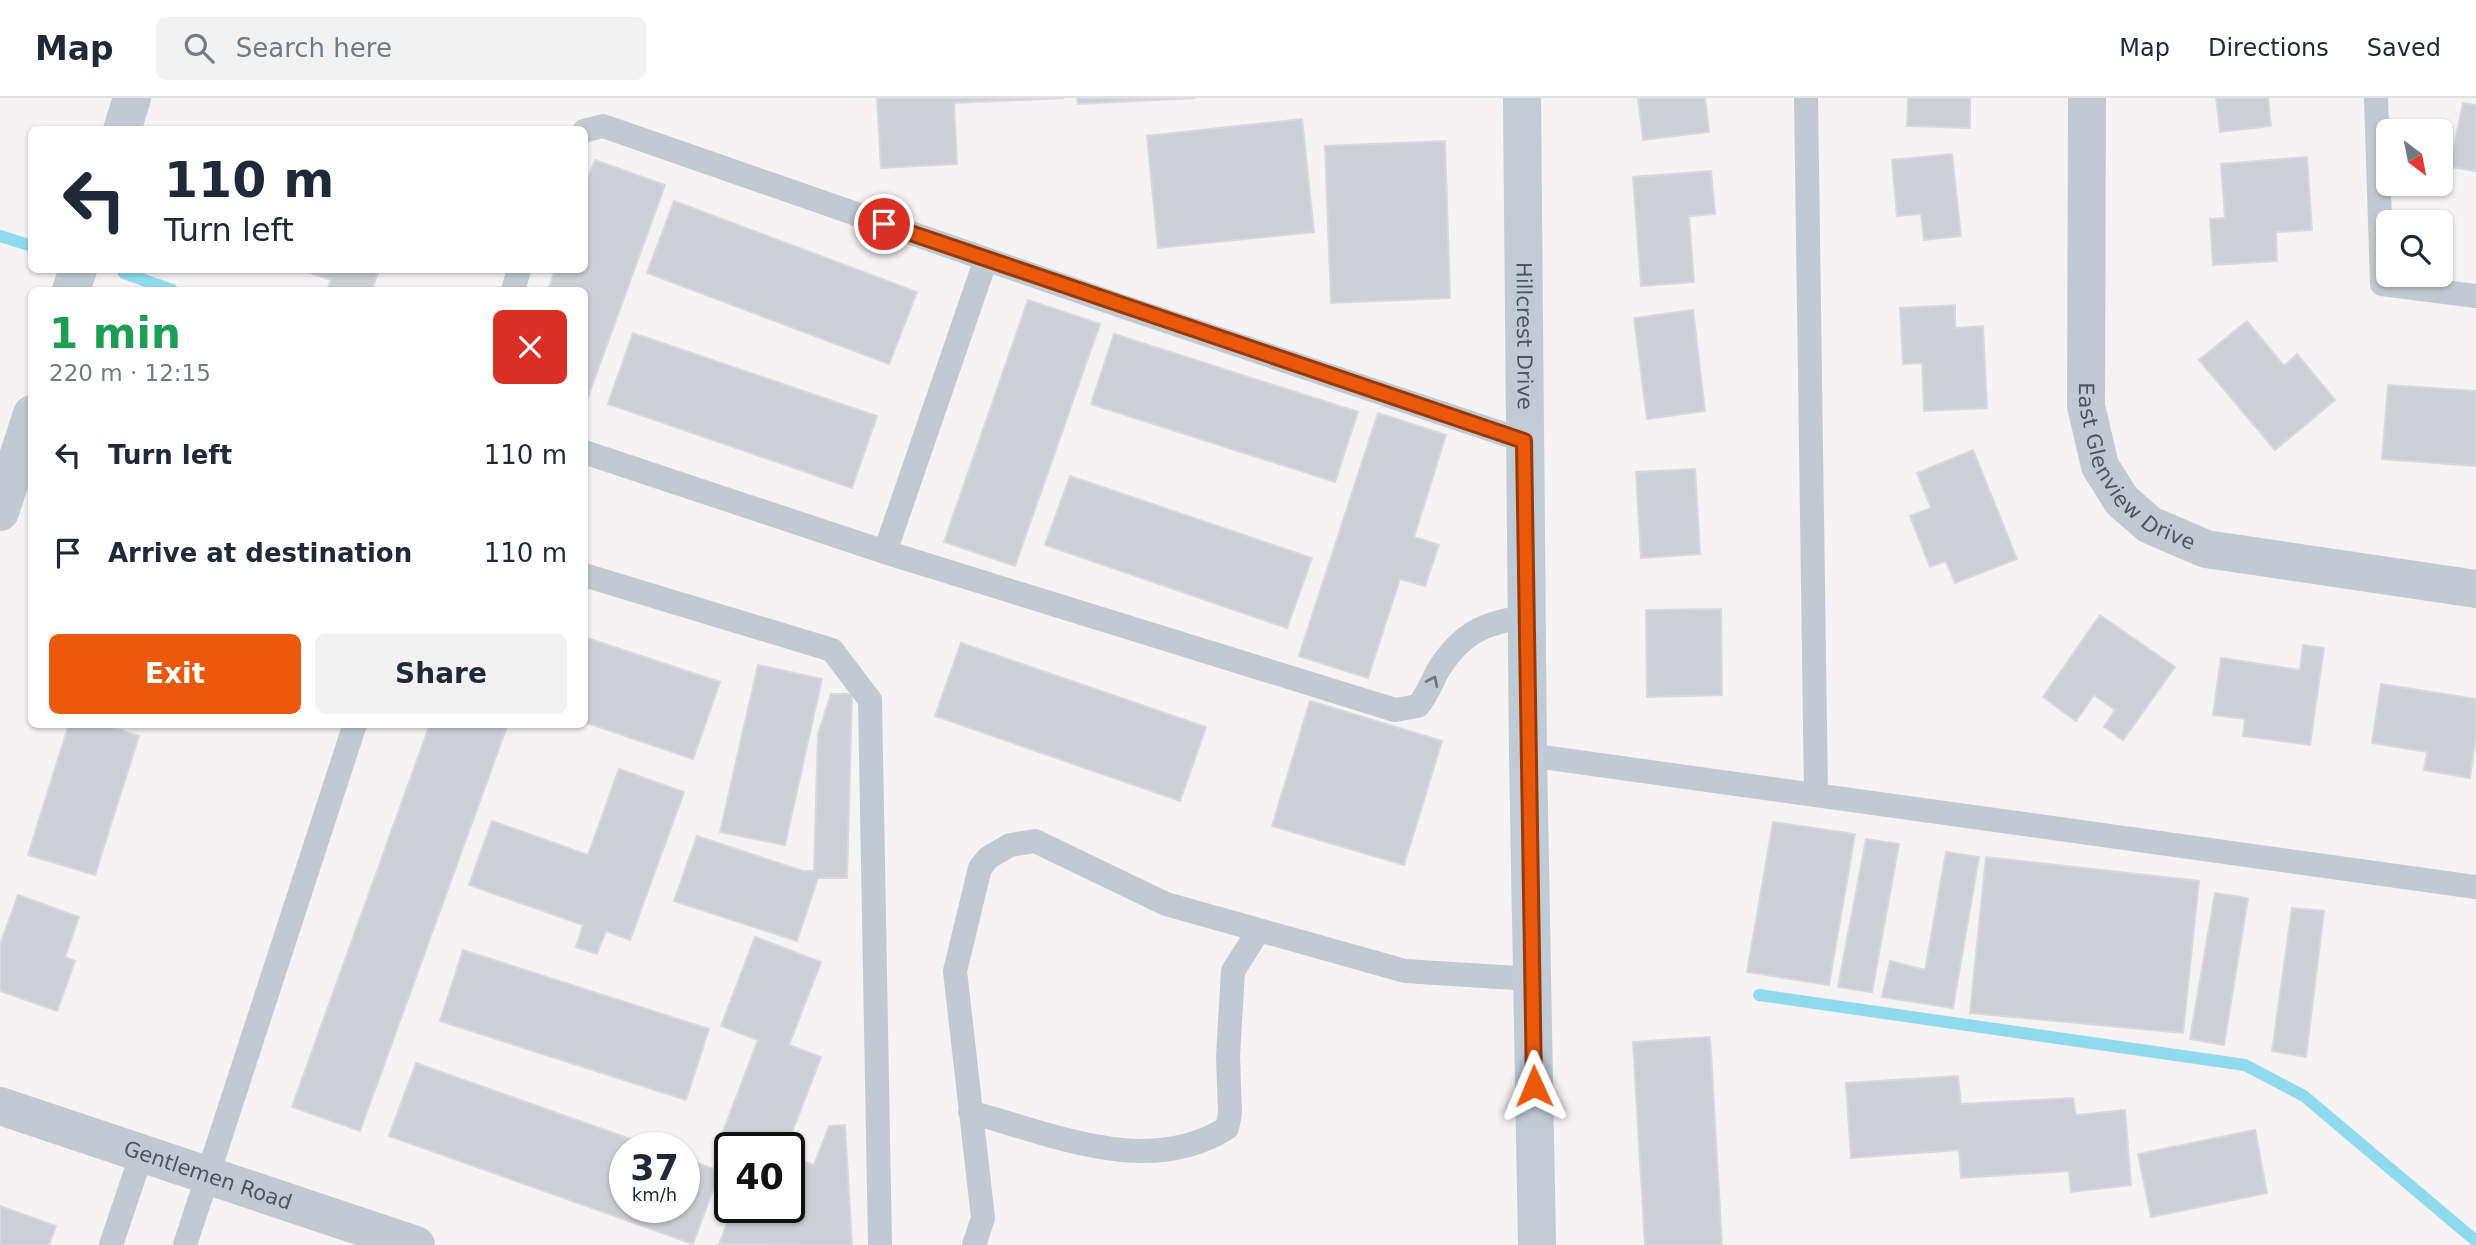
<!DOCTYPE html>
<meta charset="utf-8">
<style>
body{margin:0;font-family:"DejaVu Sans",sans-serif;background:#f2f2f3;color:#1f2937;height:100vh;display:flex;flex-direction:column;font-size:26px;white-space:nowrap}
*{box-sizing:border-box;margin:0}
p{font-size:23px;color:#747a83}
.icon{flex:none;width:38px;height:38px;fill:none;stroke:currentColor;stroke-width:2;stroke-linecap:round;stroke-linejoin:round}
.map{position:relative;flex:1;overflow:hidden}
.panel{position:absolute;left:28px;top:189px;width:560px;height:441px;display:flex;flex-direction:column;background:#fff;border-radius:10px;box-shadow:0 2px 5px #0004}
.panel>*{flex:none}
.hud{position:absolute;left:28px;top:28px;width:560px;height:147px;border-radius:10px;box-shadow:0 2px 5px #0004;background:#fff;color:#1f2937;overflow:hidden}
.needle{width:46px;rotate:148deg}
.tools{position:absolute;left:2376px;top:21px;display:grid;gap:14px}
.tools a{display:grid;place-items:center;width:77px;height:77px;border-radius:10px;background:#fff;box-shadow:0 2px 5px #0004;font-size:35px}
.speed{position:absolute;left:609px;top:1034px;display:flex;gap:14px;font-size:35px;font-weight:700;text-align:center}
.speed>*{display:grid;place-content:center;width:91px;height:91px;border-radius:50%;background:#fff;box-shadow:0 2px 5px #0004;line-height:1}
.speed small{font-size:18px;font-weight:400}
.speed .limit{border:4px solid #111;border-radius:10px;background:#fff;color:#111}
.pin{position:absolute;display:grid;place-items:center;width:60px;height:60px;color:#fff;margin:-30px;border:4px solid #fff;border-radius:50%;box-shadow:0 2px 7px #0007}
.me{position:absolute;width:77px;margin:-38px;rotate:359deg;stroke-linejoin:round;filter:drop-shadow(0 0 5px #0008)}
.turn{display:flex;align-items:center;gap:24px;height:147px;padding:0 21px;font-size:32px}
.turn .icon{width:91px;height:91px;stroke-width:2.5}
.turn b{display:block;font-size:49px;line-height:60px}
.round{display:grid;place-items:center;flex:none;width:74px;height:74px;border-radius:10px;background:#f2f2f3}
.overview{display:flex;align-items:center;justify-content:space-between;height:119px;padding:0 21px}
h1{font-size:42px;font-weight:700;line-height:52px;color:#1e9e55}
.cta{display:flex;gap:14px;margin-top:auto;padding:14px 21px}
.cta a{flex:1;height:80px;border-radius:10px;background:#ea580c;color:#fff;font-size:28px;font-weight:700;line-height:80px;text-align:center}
.cta a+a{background:#f2f2f3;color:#1f2937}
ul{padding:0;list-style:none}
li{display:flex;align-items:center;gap:21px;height:98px;padding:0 21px}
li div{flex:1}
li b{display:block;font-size:26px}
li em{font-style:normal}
header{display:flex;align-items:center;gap:42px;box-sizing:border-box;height:98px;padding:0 35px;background:#fff;border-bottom:2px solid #e0e1e3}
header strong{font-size:33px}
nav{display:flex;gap:38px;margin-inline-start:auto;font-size:24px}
.search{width:490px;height:63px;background:#f2f2f3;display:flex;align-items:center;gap:18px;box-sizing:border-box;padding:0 24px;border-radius:10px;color:#747a83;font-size:26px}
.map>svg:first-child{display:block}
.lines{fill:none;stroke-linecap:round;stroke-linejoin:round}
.stream{stroke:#90daee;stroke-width:12}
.building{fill:#cdcfd5;stroke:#d7d9de;stroke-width:2}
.lane{stroke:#c1cad2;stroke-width:24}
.street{stroke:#c1cad2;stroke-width:38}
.secondary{stroke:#c1cbd6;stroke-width:38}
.oneway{stroke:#6e7983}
.route-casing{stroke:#983908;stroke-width:18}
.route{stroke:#ea580c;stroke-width:12}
.labels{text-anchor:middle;stroke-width:6;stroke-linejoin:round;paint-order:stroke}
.street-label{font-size:21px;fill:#4a5661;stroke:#fff}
</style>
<header>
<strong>Map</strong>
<div class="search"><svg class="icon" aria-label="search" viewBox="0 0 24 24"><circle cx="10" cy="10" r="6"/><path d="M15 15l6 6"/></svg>Search here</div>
<nav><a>Map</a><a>Directions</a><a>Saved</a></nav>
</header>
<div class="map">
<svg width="2476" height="1147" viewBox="0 0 2476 1147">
<rect width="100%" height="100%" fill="#f5f3f3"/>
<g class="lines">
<path class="stream" d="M 0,138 L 32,148
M 124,175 L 172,192
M 1759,897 L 2245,967 L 2304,998 L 2476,1143"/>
</g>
<path class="building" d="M 877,0 L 1064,0 L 954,5 L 957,66 L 881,70 Z
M 1077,0 L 1195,0 L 1078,6 Z
M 1638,0 L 1705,0 L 1709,34 L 1643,42 Z
M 1908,0 L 1970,0 L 1970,30 L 1907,28 Z
M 2216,0 L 2268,0 L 2271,28 L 2220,34 Z
M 2463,5 L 2476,7 L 2476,73 L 2450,69 Z
M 1302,21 L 1314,134 L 1158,150 L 1147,38 Z
M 1445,43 L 1450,200 L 1331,205 L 1325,48 Z
M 1952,56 L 1961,138 L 1924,142 L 1921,116 L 1897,118 L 1892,62 Z
M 2307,59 L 2312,132 L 2276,134 L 2277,163 L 2213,167 L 2210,121 L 2225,120 L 2221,66 Z
M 595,62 L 665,87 L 584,310 L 584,192 L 548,192 L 555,172 L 584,172 L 584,90 Z
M 1711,73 L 1715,116 L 1689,118 L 1694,184 L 1641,188 L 1633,79 Z
M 674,103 L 917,194 L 889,266 L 647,175 Z
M 302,172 L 379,172 L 372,192 L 327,192 L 331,182 Z
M 1028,202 L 1100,226 L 1015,468 L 944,444 Z
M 1955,207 L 1955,230 L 1983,228 L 1987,310 L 1924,313 L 1922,265 L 1903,266 L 1900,210 Z
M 1693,212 L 1705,313 L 1647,321 L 1634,220 Z
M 2247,223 L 2284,268 L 2297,256 L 2335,302 L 2275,352 L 2199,262 Z
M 633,235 L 877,318 L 852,390 L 608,306 Z
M 1114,236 L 1358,314 L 1335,384 L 1091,306 Z
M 2388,287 L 2476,293 L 2476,368 L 2382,361 Z
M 1378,315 L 1446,337 L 1414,439 L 1439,447 L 1425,488 L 1400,481 L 1368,580 L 1299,558 Z
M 1973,352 L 2017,461 L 1955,485 L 1946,463 L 1930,469 L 1910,418 L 1931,410 L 1917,375 Z
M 1695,371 L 1700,456 L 1641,460 L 1636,374 Z
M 1070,378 L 1312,460 L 1287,530 L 1045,447 Z
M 1721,511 L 1722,597 L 1647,599 L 1646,512 Z
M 2100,517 L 2175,569 L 2123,642 L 2104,629 L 2115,612 L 2094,597 L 2076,623 L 2043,599 Z
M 584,539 L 720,584 L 693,661 L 584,624 Z
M 961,545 L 1206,629 L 1180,703 L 935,618 Z
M 2303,547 L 2324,550 L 2310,647 L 2243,638 L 2245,621 L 2213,617 L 2221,560 L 2300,572 Z
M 758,567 L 822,581 L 785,747 L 720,734 Z
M 2381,586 L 2476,601 L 2476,638 L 2470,680 L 2424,672 L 2427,654 L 2372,645 Z
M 831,596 L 852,596 L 847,780 L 818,780 L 797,843 L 674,803 L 697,738 L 803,773 L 814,773 L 818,636 Z
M 1310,603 L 1442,643 L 1404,767 L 1272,728 Z
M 69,626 L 101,626 L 139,638 L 95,777 L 28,757 Z
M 430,626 L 508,626 L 360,1033 L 292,1009 Z
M 619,671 L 684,694 L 630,842 L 606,833 L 597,856 L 576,849 L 583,827 L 469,787 L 492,723 L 588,757 Z
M 1773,724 L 1855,736 L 1829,887 L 1747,874 Z
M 1866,741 L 1899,746 L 1872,894 L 1838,889 Z
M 1946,754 L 1979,759 L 1953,910 L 1882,899 L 1890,863 L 1925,872 Z
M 1986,759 L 2199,783 L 2183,935 L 1970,915 Z
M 2215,795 L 2248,800 L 2224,947 L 2190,941 Z
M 18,797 L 79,819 L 65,859 L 75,863 L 57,913 L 0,893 L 0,847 Z
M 2292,810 L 2324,813 L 2306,959 L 2272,953 Z
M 755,839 L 821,864 L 789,947 L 821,959 L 786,1050 L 751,1050 L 721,1039 L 758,942 L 721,928 Z
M 463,852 L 709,931 L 686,1002 L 440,923 Z
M 1710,939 L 1722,1147 L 1645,1147 L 1633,944 Z
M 416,965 L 656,1050 L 625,1050 L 625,1110 L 684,1110 L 684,1060 L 720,1073 L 693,1146 L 389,1038 Z
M 1958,978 L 1961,1006 L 2073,1000 L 2076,1017 L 2125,1012 L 2131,1087 L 2071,1094 L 2069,1073 L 1961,1080 L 1959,1052 L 1851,1060 L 1846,985 Z
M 845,1027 L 852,1147 L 719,1146 L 733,1110 L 789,1110 L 789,1058 L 814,1067 L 829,1028 Z
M 2255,1032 L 2267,1095 L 2151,1119 L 2138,1056 Z
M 0,1108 L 56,1128 L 49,1147 L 0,1147 Z"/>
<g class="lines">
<path class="lane" d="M 1806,0 L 1816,697
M 2376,0 L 2382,186 L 2476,198
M 584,33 L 603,28 L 1121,208 L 1525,343
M 513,192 L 519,172
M 584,354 L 885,454 L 1395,612 L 1418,608 C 1427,597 1431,586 1437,574 C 1460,536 1484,524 1527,519
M 885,454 L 986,161
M 584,477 L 832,552 L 870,602 L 880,1147
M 1528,657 L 2476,789
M 970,1014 C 1052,1036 1148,1080 1227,1030 L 1230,1015 L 1228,958 L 1233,873 L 1259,832
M 111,1147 L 142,1055
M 185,1147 L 355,626
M 974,1147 L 983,1120 L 955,873 L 980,770 L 988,760 L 1010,747 L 1035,743 L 1166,806 L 1405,873 L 1532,881"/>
<g class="street">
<path id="s1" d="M 2087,0 L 2086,308 L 2100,368 L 2122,403 L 2150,427 L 2206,451 L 2476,491"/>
<path d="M 122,32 L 132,0"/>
<path d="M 71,192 L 78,172"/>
<path d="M 0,414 L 32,316"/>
<path id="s2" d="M 0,1008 L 416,1147"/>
</g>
<path class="secondary" id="s3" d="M 1522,0 L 1528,657 L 1537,1147"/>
</g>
<defs><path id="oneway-chevron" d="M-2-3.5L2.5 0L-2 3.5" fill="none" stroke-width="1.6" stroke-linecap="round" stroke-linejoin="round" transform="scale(1.75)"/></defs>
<use class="oneway" href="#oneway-chevron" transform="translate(1433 583) rotate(-64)"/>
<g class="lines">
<defs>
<path id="route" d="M 884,126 L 1524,343 L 1534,988"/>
</defs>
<use href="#route" class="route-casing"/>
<use href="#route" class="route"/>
</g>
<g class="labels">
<g class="street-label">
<text dy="7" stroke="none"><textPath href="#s3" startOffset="238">Hillcrest Drive</textPath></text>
<text dy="7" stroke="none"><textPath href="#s1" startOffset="390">East Glenview Drive</textPath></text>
<text dy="7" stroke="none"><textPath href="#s2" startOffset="219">Gentlemen Road</textPath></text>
</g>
</g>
</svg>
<div class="tools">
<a><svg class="needle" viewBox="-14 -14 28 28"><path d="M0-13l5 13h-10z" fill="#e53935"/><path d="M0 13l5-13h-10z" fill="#747a83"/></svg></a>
<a><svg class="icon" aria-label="search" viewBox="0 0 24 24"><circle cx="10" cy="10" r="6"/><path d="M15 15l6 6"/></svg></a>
</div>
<div class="speed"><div>37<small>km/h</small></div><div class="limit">40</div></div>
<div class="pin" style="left:884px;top:126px;background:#d93025"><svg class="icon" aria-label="arrive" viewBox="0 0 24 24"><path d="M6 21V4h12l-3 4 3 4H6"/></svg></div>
<svg class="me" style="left:1534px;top:988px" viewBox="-20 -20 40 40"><path d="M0-17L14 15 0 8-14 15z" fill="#ea580c" stroke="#fff" stroke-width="4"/></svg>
<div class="hud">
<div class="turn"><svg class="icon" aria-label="left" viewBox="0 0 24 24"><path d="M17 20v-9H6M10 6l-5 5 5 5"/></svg><div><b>110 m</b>Turn left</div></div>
</div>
<section class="panel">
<div class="overview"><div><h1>1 min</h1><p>220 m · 12:15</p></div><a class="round" style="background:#d93025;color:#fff"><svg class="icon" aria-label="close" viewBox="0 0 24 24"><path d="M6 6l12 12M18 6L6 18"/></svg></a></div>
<ul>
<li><svg class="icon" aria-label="left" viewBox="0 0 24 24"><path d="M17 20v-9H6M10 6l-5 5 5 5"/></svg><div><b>Turn left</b></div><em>110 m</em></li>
<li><svg class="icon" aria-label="arrive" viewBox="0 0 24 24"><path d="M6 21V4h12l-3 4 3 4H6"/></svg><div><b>Arrive at destination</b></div><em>110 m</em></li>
</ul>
<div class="cta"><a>Exit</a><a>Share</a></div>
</section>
</div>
